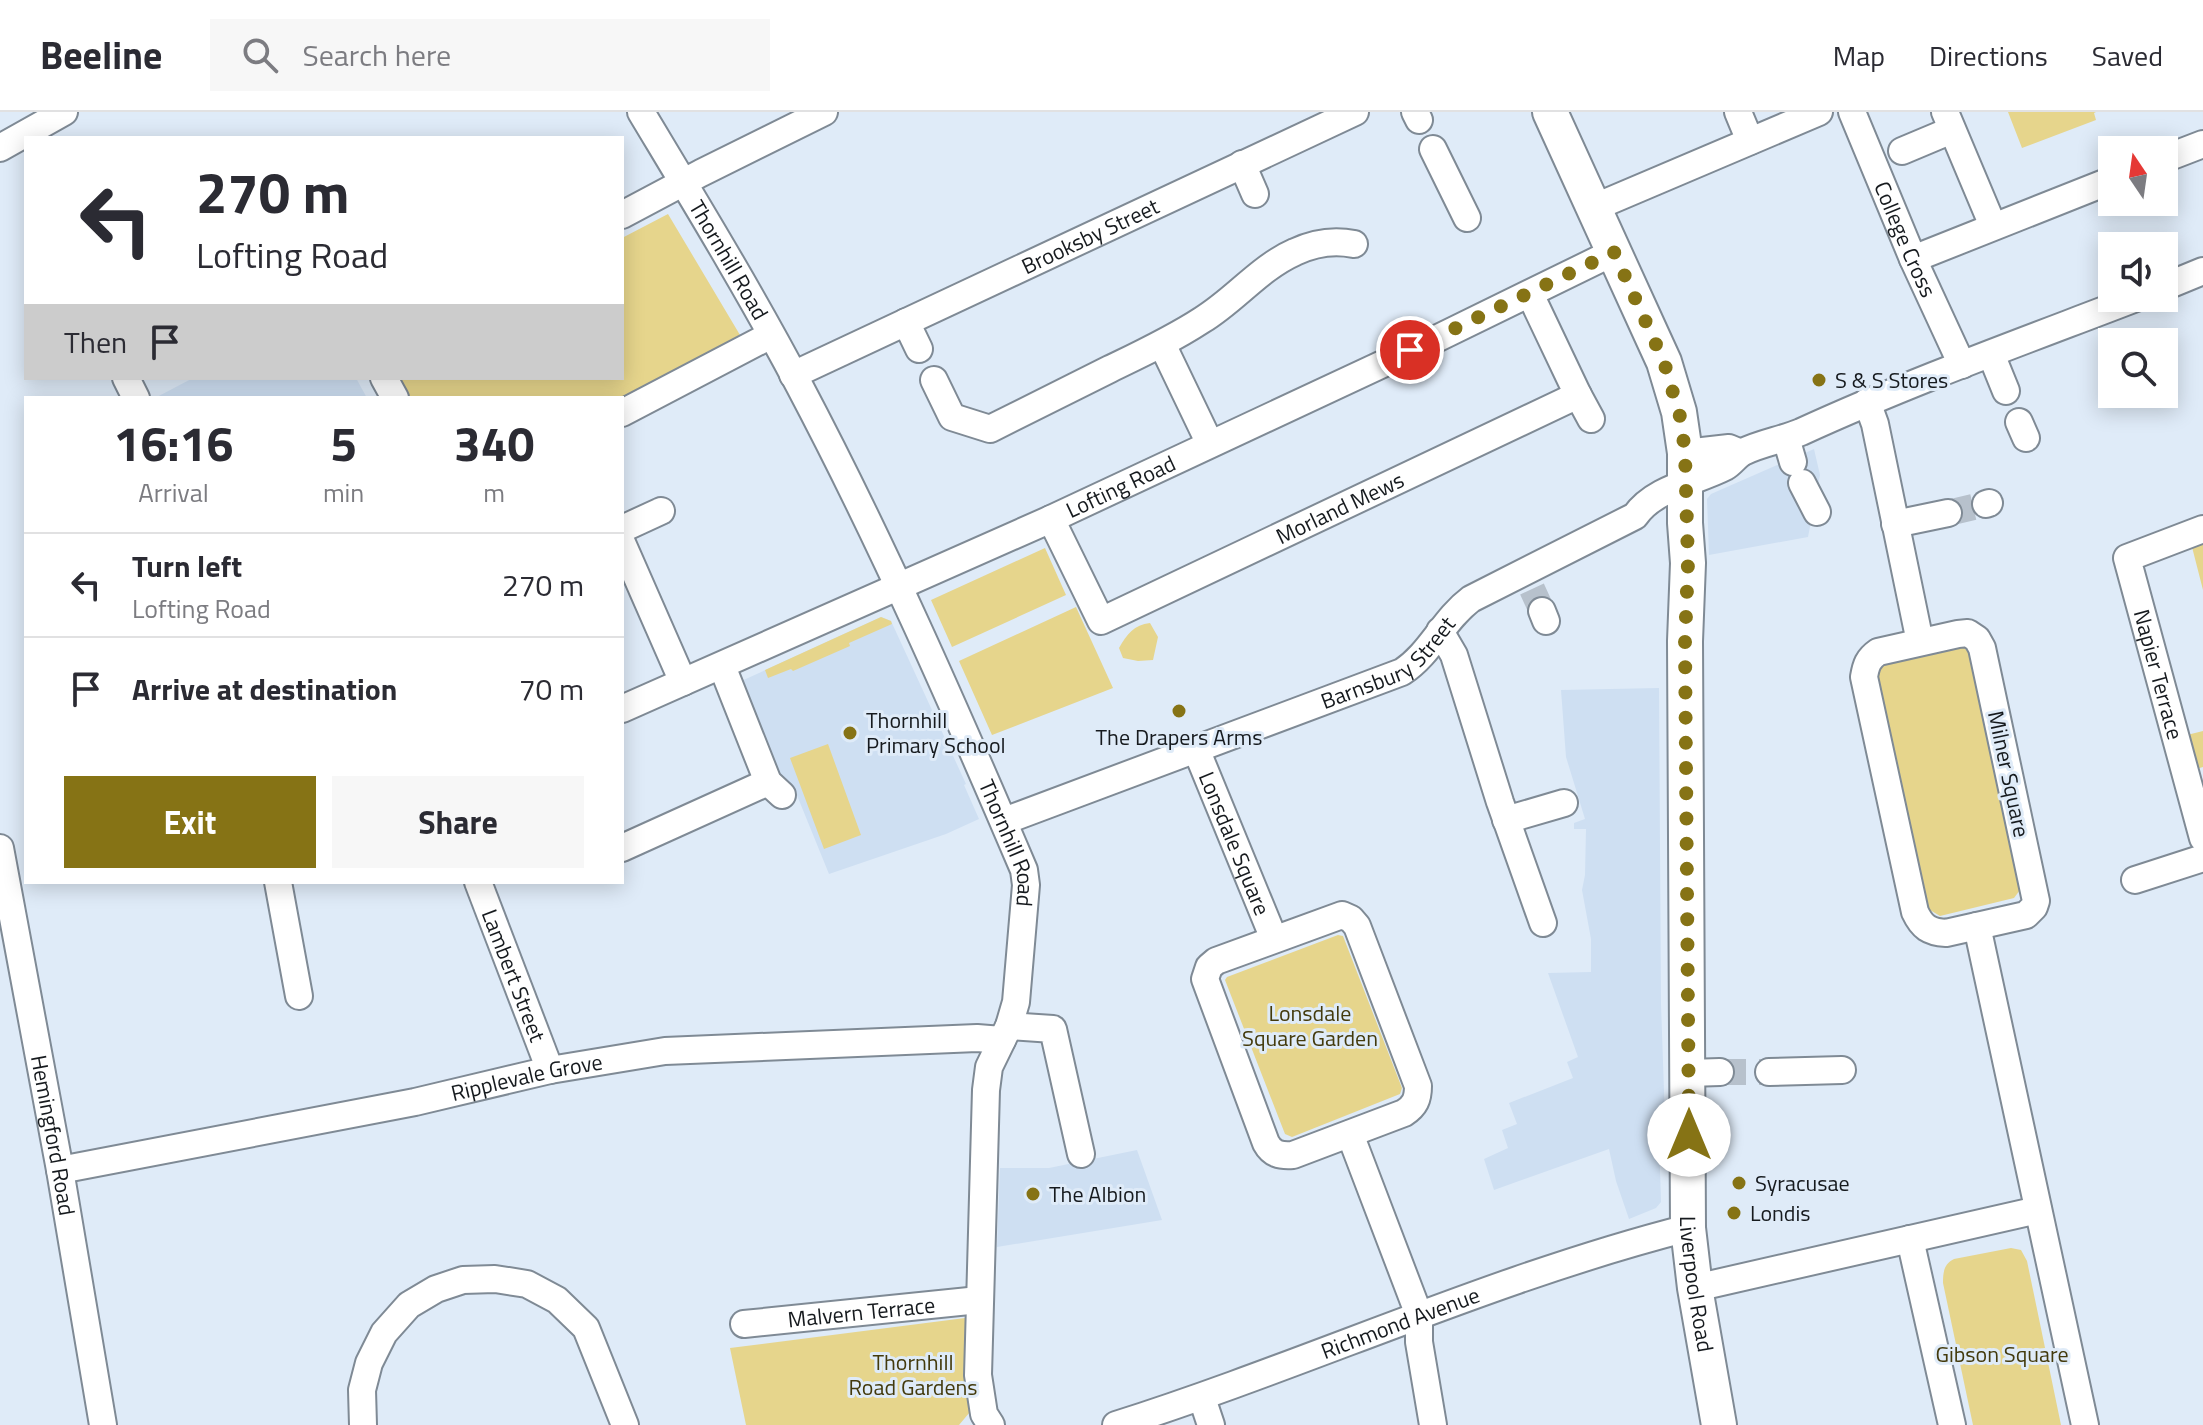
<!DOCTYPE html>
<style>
body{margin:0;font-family:"Titillium Web",sans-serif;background:#f7f7f7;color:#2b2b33;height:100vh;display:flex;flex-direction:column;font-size:30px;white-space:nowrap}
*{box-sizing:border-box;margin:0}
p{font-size:26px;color:#7c7c81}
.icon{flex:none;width:44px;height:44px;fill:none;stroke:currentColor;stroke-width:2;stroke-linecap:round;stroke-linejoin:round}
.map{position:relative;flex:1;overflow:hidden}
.panel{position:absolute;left:24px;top:284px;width:600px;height:488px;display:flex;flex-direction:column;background:#fff;border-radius:0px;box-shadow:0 4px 20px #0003}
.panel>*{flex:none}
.guide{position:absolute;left:24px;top:24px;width:600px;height:244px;border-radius:0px;box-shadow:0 4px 20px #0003;background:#fff;color:#2b2b33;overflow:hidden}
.needle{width:52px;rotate:347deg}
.fabs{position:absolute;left:2098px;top:24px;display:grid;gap:16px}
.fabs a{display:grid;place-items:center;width:80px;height:80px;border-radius:0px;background:#fff;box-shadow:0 4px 20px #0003;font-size:40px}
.pin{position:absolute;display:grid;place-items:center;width:68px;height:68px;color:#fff;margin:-34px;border:4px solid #fff;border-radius:50%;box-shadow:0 2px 8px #0007}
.me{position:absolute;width:88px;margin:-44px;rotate:0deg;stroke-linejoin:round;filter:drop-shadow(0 0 6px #0008)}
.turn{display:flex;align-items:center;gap:28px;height:168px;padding:0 40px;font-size:36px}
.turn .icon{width:104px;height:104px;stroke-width:2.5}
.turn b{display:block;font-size:56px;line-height:68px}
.then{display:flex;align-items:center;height:76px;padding:0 40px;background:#0003;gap:16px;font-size:30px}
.eta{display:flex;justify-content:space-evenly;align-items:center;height:136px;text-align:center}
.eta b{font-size:48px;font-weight:700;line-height:56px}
.primary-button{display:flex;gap:16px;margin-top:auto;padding:16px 40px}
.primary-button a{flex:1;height:92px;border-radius:0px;background:#867315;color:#fff;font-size:32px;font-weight:700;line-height:92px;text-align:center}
.primary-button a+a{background:#f7f7f7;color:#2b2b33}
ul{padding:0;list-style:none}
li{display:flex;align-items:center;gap:24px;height:104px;padding:0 40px;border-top:2px solid #e1e1e2}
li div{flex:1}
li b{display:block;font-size:30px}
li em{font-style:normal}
header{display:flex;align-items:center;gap:48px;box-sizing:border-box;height:112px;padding:0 40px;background:#fff;border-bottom:2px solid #e1e1e2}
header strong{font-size:38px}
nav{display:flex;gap:44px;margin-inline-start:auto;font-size:28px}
.search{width:560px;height:72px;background:#f7f7f7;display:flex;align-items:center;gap:20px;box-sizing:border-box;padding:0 28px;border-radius:0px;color:#7c7c81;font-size:30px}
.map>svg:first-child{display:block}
.built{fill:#cedff2}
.green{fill:#e6d58c}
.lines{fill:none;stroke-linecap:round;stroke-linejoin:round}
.minor-tunnel{stroke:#b7c1cc;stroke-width:26;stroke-dasharray:26 13;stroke-linecap:butt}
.minor-casing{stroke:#7f8a95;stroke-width:30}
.major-casing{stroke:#7f8a95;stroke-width:38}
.minor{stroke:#fff;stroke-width:26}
.major{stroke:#fff;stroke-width:34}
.route{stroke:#867315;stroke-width:14;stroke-dasharray:0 25.2}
.poi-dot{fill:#867315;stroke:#dfebf8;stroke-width:3}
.labels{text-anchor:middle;stroke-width:6;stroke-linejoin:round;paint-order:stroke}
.street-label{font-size:22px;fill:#161a1e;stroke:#dfebf8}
.poi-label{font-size:22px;fill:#161a1e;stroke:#dfebf8;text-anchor:start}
.park-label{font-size:22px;fill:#433a0c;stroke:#dfebf8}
</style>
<header>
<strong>Beeline</strong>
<div class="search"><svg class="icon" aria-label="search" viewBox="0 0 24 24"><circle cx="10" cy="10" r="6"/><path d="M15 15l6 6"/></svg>Search here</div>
<nav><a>Map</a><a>Directions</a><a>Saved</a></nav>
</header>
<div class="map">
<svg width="2203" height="1313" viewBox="0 0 2203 1313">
<rect width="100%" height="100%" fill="#dfebf8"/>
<path class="built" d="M 193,266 L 356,266 L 367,286 L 155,286 Z
M 1814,337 L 1820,363 L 1808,425 L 1709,443 L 1707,387 L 1711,382 Z
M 881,505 L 891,509 L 966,672 L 964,673 L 979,707 L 946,722 L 829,762 L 794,676 L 780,670 L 737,571 Z
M 1659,576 L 1661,892 L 1665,1008 L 1662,1022 L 1659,1024 L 1661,1090 L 1656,1096 L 1629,1107 L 1616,1069 L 1609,1037 L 1494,1078 L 1484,1047 L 1508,1036 L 1502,1018 L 1517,1012 L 1509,991 L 1573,966 L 1567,950 L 1578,945 L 1548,861 L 1591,860 L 1591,827 L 1582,778 L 1585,763 L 1586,717 L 1574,717 L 1574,711 L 1585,707 L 1566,645 L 1561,578 Z
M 1137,1038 L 1162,1108 L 997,1135 L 1000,1056 L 1049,1056 Z"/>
<path class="green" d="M 2008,0 L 2096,0 L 2094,1 L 2096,8 L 2022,36 Z
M 668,102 L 740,223 L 622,286 L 407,286 L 397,266 L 622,266 L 622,126 Z
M 2203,431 L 2203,478 L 2192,435 Z
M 1045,436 L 1066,483 L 952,535 L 931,488 Z
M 1076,495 L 1113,576 L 992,623 L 959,549 Z
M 881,505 L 891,509 L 892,512 L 849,531 L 850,534 L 793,559 L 791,557 L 768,566 L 765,558 Z
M 1150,511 L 1158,525 L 1153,548 L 1138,549 L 1123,546 L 1119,536 C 1127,522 1134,513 1150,511 Z
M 1963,535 L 1973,544 L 2020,778 L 2014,786 L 1940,804 L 1930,798 L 1926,791 L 1876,564 L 1882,553 Z
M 2203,619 L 2203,655 L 2196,657 L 2187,623 Z
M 828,632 L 861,723 L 824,737 L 790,646 Z
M 1338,823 L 1343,824 L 1402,976 L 1400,982 L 1292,1025 L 1285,1022 L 1225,868 L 1227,865 Z
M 2011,1136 L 2021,1138 L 2027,1149 L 2061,1313 L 1973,1313 L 1943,1171 C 1943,1160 1944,1152 1954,1147 Z
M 965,1206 L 970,1300 L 959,1313 L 746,1313 L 730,1236 Z"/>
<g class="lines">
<path class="minor-tunnel" d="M 1948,401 L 1986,392
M 1532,477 L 1542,499
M 1720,960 L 1769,960"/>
<defs>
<g id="minor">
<path id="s1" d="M 641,0 C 695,90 750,180 799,273 C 882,430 954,594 1024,758 L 1026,773 L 1016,890 L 1009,914 L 989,955 L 986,978 L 978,1263 L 984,1302 L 991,1313"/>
<path d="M 1415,0 L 1419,8"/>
<path d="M 1738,0 L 1750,29"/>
<path id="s2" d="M 1852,0 L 1913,147 L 1962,253"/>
<path d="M 1945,0 L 1993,114"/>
<path d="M 0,36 L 64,0"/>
<path d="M 1433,37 L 1467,106"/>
<path d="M 1902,39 L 1952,18"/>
<path d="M 2164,47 L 2203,32"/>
<path d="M 1242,52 L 1255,82"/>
<path d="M 1593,96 L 1819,0"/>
<path d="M 622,103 L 701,61 L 824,0"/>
<path d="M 1913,147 L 2112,68"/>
<path d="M 2164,175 L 2203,159"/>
<path d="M 906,210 L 919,237"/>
<path d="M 1162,232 L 1210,332"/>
<path d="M 1991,242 L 2006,279"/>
<path id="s3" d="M 793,263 L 1355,0"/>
<path d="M 126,266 L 136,286"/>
<path d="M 384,266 L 395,286"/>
<path d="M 934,268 L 952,305 L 990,317 C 1030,297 1070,277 1110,257 C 1141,242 1173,227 1202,208 C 1235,188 1259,156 1295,140 C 1314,131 1334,128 1354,132"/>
<path d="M 1578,283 L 1591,307"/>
<path d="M 1867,290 L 1875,312 L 1920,530"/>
<path d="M 622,301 L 771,223"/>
<path d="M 2019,310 L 2026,326"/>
<path d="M 1786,326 L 1793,350"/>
<path d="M 1685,341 L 1729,336 L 1741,341"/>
<path d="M 1802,371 L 1817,400"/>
<path d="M 1986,392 L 1989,391"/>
<path id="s4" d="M 1051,407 L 1101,509 L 1578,283 L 1530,182"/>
<path d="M 1895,412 L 1948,401"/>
<path d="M 622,417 L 661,399"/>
<path id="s5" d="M 2203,417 L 2127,446 L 2203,726"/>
<path d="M 622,431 L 683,570"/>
<path d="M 1542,499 L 1546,509"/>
<path d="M 1440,519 L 1454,543 L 1500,690 L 1543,811"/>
<path d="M 1968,521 L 1977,527 L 1982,536 L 2036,789 L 2034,795 L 2026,803 L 1946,821 C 1929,820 1922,815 1915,800 L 1864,565 C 1866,553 1868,547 1878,540 L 1958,522 Z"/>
<path d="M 722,554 L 768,670 L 782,683"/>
<path id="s6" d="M 622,597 L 1051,407 L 1434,228 L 1614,140"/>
<path id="s7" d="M 1196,637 L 1274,827"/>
<path d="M 1506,708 L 1564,691"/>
<path id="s8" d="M 1004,709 L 1402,560 C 1431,541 1443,508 1471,487 L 1635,404 C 1654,376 1696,370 1725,355 C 1732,351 1736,344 1743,340 C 1761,331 1782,328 1801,320 C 1910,270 2024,229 2136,186"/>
<path id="s9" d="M 0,736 L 60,1058 L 103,1313"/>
<path d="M 622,736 L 768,670"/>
<path d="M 2135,768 L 2203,746"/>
<path d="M 278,770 L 299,884"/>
<path id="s10" d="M 478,770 L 550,958"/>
<path d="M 1342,803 L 1351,807 L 1357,814 L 1418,974 C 1418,987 1415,994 1404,1001 L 1293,1043 C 1280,1044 1272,1042 1266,1031 L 1205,867 L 1209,855 L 1216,849 Z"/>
<path d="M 1977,814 L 2085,1313"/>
<path d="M 1009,914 L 1053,917 L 1081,1042"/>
<path d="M 1769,960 L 1842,958"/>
<path d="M 1689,961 L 1720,960"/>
<path d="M 1350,1022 L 1419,1203 L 1419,1230 L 1433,1313"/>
<path id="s11" d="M 60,1058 L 415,990 L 550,958 L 665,939 L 977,926 L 1002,928"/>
<path d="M 1910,1127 L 1952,1313"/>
<path d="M 1695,1176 L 2038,1098"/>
<path id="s12" d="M 744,1212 L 979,1188"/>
<path d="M 1202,1286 L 1211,1313"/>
<path d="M 363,1313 L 362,1278 L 369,1251 L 384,1221 L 409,1193 L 436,1177 L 463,1168 L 495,1167 L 527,1172 L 557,1188 L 586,1216 L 625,1313"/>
<path id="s13" d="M 1116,1313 C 1308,1252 1492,1166 1688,1116"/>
</g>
<g id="major">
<path id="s14" d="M 1550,0 L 1653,226 L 1664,250 L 1679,300 L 1685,341 L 1685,411 L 1688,451 L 1685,529 L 1688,1116 L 1695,1176 L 1719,1313"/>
</g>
</defs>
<use href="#minor" class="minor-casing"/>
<use href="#major" class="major-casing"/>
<use href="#minor" class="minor"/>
<use href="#major" class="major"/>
</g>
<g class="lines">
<path class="route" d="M 1410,238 L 1614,140 L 1664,250 L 1681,308 L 1685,341 L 1688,451 L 1685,529 L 1689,1023"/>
</g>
<g class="poi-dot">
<circle cx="1819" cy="268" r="8"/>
<circle cx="1179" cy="599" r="8"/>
<circle cx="850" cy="621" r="8"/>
<circle cx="1739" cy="1071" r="8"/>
<circle cx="1033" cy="1082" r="8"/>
<circle cx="1734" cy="1101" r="8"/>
</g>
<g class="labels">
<g class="street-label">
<text dy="8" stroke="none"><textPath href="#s3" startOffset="328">Brooksby Street</textPath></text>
<text dy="8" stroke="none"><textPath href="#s2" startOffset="138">College Cross</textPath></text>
<text dy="8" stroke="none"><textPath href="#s1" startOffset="172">Thornhill Road</textPath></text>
<text dy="8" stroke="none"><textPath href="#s6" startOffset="546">Lofting Road</textPath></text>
<text dy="8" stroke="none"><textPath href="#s4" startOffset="378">Morland Mews</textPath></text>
<text dy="8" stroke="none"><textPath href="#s8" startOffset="418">Barnsbury Street</textPath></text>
<text dy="8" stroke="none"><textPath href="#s5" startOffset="202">Napier Terrace</textPath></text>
<text transform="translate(2009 662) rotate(78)" y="8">Milner Square</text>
<text dy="8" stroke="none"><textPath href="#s1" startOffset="820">Thornhill Road</textPath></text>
<text dy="8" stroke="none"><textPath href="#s7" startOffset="102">Lonsdale Square</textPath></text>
<text dy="8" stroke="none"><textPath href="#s10" startOffset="100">Lambert Street</textPath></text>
<text dy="8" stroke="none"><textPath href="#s11" startOffset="476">Ripplevale Grove</textPath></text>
<text dy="8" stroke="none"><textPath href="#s9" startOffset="292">Hemingford Road</textPath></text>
<text dy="8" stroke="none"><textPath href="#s14" startOffset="1200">Liverpool Road</textPath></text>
<text dy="8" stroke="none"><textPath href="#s12" startOffset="118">Malvern Terrace</textPath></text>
<text dy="8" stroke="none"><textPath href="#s13" startOffset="302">Richmond Avenue</textPath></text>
</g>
<g class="poi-label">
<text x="1835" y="276">S &amp; S Stores</text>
<text x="866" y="616">Thornhill<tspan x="866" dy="25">Primary School</tspan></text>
<text x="1179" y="633" text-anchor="middle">The Drapers Arms</text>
<text x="1755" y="1079">Syracusae</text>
<text x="1049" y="1090">The Albion</text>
<text x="1750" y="1109">Londis</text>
</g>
<g class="park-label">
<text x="1310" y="909">Lonsdale<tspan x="1310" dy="25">Square Garden</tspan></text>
<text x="2002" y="1250">Gibson Square</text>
<text x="913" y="1258">Thornhill<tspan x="913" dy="25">Road Gardens</tspan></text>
</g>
</g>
</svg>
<div class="fabs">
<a><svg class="needle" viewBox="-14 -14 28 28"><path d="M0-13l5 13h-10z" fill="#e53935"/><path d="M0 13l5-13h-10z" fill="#7c7c81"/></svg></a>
<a><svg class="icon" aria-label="sound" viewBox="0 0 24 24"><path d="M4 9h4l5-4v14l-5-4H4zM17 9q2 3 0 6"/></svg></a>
<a><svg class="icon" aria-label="search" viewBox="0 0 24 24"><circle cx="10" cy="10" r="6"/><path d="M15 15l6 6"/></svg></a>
</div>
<div class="pin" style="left:1410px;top:238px;background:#d93025"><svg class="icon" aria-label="arrive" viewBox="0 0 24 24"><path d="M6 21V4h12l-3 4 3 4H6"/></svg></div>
<svg class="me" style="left:1689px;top:1023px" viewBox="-20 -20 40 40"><circle r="19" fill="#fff"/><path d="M0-13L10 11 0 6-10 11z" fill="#867315"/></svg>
<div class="guide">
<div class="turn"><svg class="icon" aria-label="left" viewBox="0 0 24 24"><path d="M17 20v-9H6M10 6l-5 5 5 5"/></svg><div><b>270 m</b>Lofting Road</div></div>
<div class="then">Then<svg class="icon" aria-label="arrive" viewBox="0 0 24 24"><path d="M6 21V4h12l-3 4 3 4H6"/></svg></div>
</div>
<section class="panel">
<div class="eta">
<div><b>16:16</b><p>Arrival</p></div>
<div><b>5</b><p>min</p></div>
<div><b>340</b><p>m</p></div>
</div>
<ul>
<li><svg class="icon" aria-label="left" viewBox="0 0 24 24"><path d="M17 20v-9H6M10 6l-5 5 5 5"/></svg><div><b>Turn left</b><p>Lofting Road</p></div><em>270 m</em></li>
<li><svg class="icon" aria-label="arrive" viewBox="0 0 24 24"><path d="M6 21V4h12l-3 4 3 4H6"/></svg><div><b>Arrive at destination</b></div><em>70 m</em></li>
</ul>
<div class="primary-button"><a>Exit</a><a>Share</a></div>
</section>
</div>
